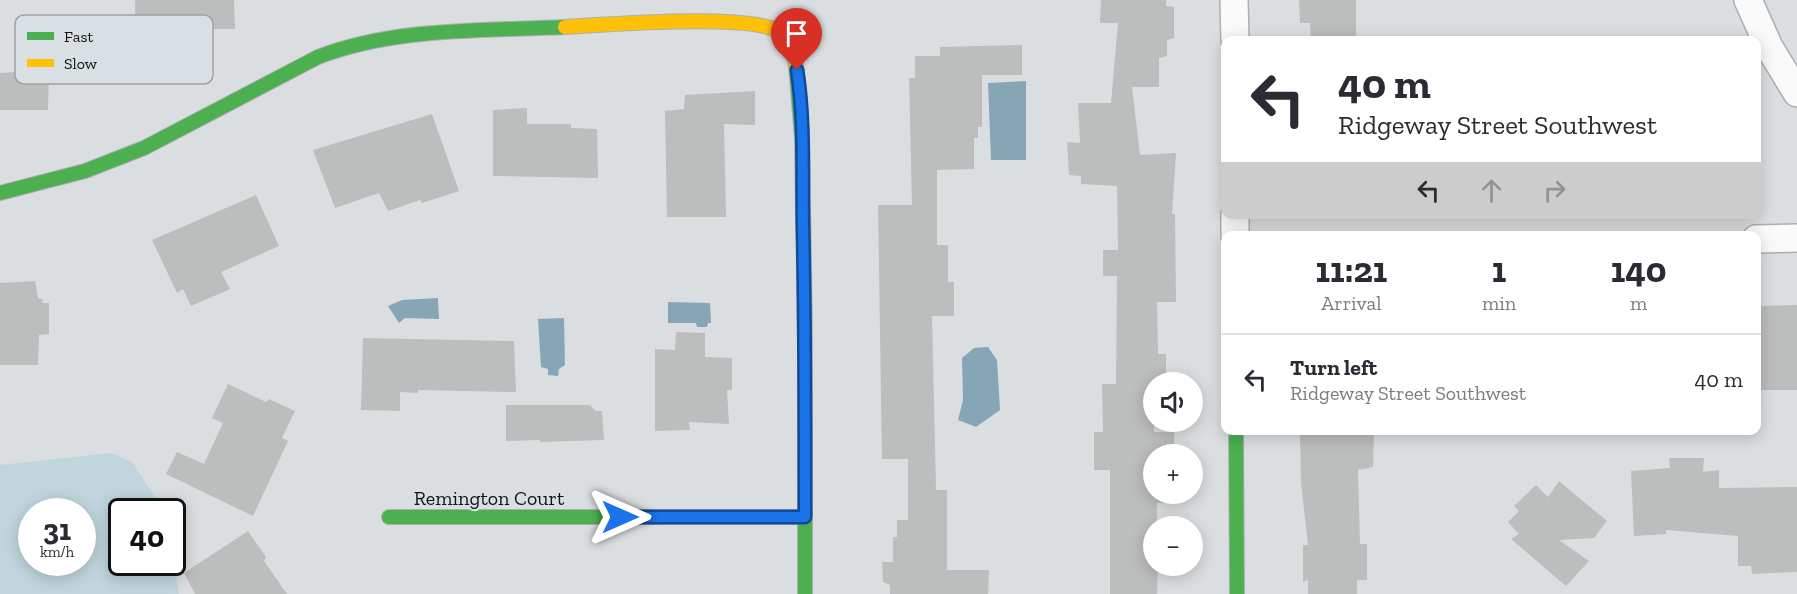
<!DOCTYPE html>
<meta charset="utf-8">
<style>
body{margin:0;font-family:"Zilla Slab",serif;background:#f7f7f7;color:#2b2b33;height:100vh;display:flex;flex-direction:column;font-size:22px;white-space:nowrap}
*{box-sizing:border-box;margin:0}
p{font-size:20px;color:#7c7c81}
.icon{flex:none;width:33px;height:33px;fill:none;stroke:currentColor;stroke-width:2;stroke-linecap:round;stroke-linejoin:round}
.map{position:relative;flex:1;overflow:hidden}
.drawer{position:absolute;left:1221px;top:231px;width:540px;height:204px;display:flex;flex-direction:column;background:#fff;border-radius:12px;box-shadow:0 3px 15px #0003}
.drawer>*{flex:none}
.guide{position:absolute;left:1221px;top:36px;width:540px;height:183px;border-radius:12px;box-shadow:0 3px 15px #0003;background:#fff;color:#2b2b33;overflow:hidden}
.fabs{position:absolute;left:1143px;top:372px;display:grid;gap:12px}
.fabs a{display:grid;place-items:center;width:60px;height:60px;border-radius:50%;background:#fff;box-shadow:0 3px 15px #0003;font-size:30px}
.speed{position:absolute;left:18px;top:498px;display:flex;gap:12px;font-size:30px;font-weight:700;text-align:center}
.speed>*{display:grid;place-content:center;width:78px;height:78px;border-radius:50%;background:#fff;box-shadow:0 3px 15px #0003;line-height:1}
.speed small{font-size:15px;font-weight:400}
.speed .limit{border:3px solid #111;border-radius:9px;background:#fff;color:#111}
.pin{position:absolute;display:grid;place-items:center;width:51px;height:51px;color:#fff;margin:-62px -26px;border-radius:50% 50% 50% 0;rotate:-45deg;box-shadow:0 0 6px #0007}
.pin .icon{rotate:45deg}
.me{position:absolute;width:66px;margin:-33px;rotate:90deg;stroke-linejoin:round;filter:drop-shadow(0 0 4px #0008)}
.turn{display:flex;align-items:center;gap:21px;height:126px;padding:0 18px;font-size:27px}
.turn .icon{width:78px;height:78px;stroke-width:2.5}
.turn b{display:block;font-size:42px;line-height:51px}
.lanes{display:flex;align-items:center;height:57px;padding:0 18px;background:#0003;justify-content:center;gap:30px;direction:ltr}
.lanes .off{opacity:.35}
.eta{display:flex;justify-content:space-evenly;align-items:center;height:102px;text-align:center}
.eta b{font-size:36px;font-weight:700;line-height:42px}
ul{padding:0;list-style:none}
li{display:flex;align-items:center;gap:18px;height:90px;padding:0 18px;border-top:2px solid #e1e1e2}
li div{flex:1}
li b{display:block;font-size:22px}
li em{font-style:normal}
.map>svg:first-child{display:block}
.green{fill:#c0d5de;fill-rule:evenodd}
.water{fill:#86a6b5}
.building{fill:#bcbdbd}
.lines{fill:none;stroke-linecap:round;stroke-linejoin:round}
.street-casing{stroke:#acaeb0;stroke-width:30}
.fast-casing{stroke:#acaeb0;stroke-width:16}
.slow-casing{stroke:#acaeb0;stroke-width:16}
.street{stroke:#fafafa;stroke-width:27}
.fast{stroke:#4caf50;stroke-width:14}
.slow{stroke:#ffc107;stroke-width:14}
.route-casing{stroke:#114b97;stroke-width:15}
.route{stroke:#1a73e8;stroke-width:10}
.labels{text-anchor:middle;stroke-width:4.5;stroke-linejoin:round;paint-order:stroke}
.street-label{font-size:20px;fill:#111314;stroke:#d9dfe2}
.key{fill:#d9dfe2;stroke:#9da2a4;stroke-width:1.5}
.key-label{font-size:16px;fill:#111314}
</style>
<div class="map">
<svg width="1797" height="594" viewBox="0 0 1797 594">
<rect width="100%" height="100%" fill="#dbdee0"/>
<path class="green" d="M 111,453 L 132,462 L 164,511 L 122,512 L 122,562 L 172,562 L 173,557 L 179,594 L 0,594 L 0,465 ZM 32,512 L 82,512 L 82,562 L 32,562 Z"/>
<path class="water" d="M 1026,81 L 1026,160 L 991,160 L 988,83 Z
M 438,298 L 439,319 L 405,318 L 399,323 L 388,306 L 402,300 Z
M 668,302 L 710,303 L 711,323 L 708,323 L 707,327 L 697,327 L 696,323 L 668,323 Z
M 564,318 L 565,365 L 559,369 L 558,376 L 548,375 L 548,369 L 541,367 L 538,319 Z
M 988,347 L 997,360 L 1000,410 L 976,427 L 958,420 L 963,400 L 962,358 L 974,348 Z"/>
<path class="building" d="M 135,0 L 234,0 L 235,29 L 206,29 L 204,37 L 167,39 L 166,47 L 136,47 Z
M 1101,0 L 1166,0 L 1166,6 L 1174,7 L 1174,38 L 1167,40 L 1167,56 L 1159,58 L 1159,87 L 1132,87 L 1140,155 L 1176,153 L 1172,214 L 1175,214 L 1176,302 L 1157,302 L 1158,354 L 1166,354 L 1166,378 L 1155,379 L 1154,382 L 1154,432 L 1174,432 L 1174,454 L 1154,454 L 1154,494 L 1164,494 L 1164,503 L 1157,503 L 1157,526 L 1154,526 L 1154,566 L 1158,566 L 1157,594 L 1110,594 L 1110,470 L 1094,470 L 1094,432 L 1103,432 L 1102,384 L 1116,384 L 1117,276 L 1103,276 L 1103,250 L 1118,250 L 1117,186 L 1081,184 L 1081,176 L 1069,175 L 1067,142 L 1080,143 L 1078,103 L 1111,103 L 1118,23 L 1100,23 Z
M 1299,0 L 1356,0 L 1356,40 L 1311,40 L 1310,23 L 1300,23 Z
M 1022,45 L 1022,75 L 982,75 L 982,127 L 978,127 L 978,138 L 974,138 L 974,169 L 937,170 L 937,245 L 948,245 L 948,282 L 954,282 L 954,316 L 932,316 L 936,490 L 947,490 L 947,570 L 989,570 L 988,594 L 890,594 L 890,585 L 883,582 L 882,562 L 893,562 L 893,537 L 897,537 L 897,520 L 908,520 L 908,459 L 882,459 L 878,205 L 912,205 L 909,78 L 915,78 L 915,56 L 940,56 L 940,47 Z
M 49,70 L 48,110 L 0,110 L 0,73 Z
M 755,91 L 755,125 L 724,124 L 726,217 L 667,217 L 665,111 L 684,109 L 685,95 Z
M 527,108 L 527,124 L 571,124 L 571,128 L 597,129 L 598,178 L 493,176 L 493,110 Z
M 432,114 L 459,191 L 422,203 L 420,200 L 388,211 L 379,193 L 335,208 L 313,150 Z
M 256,195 L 279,246 L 221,272 L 230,289 L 191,306 L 183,289 L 177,293 L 152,240 Z
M 35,281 L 38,298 L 42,299 L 43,303 L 49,303 L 49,334 L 39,335 L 38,365 L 0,365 L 0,283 Z
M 1797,305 L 1797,390 L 1756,390 L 1756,306 Z
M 676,332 L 705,333 L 705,357 L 732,358 L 732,390 L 727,390 L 729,424 L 689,422 L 690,430 L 655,431 L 655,349 L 675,350 Z
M 363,338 L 514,341 L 516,392 L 418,390 L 418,393 L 400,392 L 400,411 L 361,410 Z
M 228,384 L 266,402 L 269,399 L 295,411 L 282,438 L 288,441 L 253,516 L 166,474 L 177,452 L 204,464 L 223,423 L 212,418 Z
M 506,405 L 590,405 L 596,411 L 602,411 L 604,440 L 540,442 L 540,440 L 506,441 Z
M 1374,432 L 1373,467 L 1358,470 L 1360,544 L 1367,544 L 1367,580 L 1357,580 L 1357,594 L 1308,594 L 1308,580 L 1303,582 L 1303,545 L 1308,545 L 1301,483 L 1300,433 Z
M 1669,458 L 1704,458 L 1703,472 L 1719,470 L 1719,488 L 1797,487 L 1797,572 L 1752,574 L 1751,566 L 1738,566 L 1738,536 L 1666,530 L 1666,534 L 1634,536 L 1631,471 L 1670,468 Z
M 1559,481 L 1607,521 L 1594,538 L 1559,540 L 1589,561 L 1566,586 L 1511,539 L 1519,534 L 1508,522 L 1519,511 L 1514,506 L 1536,485 L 1548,497 Z
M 248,531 L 266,557 L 264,561 L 287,594 L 195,594 L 184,573 Z"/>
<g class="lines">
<defs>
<path id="street" d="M 1234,0 L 1235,40
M 1748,0 L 1769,47 L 1797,93
M 1235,214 L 1235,236
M 1756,239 L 1797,238"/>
<path id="fast" d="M 796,66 L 802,139 L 805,335 L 805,594
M 0,193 L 85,171 L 144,148 L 318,57 C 396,27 483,31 565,27
M 1236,430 L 1237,594
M 389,517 L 724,517"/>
<path id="slow" d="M 565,27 C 603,25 756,12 781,33 C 790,41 795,55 796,66
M 724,517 L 805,517"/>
</defs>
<use href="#street" class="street-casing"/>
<use href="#fast" class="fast-casing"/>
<use href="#slow" class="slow-casing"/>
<use href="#street" class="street"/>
<use href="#fast" class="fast"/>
<use href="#slow" class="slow"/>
</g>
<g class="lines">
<defs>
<path id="route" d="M 620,517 L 805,517 C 805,420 805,322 803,225 C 802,174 805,121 797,70"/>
</defs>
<use href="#route" class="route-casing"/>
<use href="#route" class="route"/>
</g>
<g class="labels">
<g class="street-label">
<text x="489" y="505">Remington Court</text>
</g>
</g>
<rect x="15" y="15" width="198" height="69" rx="9" class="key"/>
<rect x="27" y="32" width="27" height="8" fill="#4caf50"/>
<rect x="27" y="59" width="27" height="8" fill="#ffc107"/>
<g class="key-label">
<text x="64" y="42">Fast</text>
<text x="64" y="69">Slow</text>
</g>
</svg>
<div class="fabs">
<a><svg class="icon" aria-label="sound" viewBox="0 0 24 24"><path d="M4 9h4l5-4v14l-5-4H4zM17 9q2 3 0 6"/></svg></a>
<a>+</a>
<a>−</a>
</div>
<div class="speed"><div>31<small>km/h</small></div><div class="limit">40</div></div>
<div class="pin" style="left:797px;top:70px;background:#d93025"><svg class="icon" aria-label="arrive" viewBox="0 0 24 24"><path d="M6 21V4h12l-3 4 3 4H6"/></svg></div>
<svg class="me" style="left:620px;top:517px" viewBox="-20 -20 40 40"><path d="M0-17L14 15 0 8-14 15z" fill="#1a73e8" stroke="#fff" stroke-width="4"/></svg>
<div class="guide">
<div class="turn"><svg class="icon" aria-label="left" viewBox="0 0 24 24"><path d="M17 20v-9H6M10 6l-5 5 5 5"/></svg><div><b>40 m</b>Ridgeway Street Southwest</div></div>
<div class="lanes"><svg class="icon" aria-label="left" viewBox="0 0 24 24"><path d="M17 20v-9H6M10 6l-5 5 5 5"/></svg><svg class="icon off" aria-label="ahead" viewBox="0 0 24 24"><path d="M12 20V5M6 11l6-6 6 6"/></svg><svg class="icon off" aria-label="right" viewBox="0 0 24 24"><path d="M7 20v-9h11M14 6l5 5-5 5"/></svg></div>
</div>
<section class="drawer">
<div class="eta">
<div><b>11:21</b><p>Arrival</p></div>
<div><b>1</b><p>min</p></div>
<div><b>140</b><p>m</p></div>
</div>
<ul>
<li><svg class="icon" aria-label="left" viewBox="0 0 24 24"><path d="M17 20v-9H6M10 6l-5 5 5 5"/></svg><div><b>Turn left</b><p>Ridgeway Street Southwest</p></div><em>40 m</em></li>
</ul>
</section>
</div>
